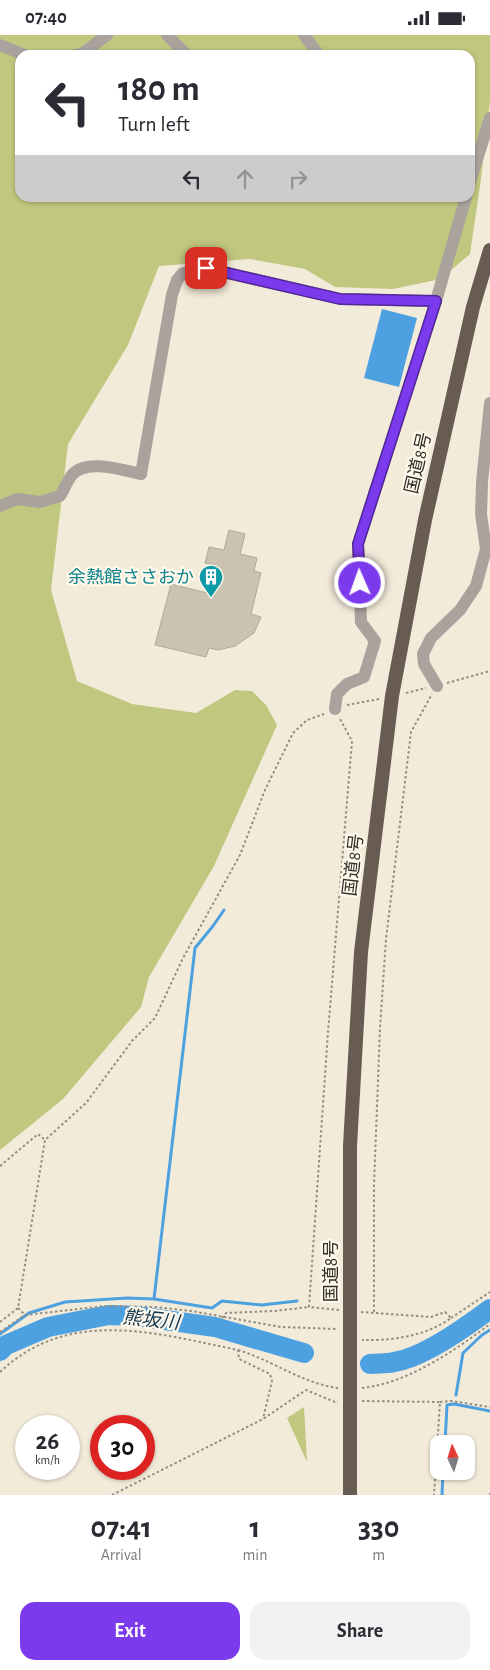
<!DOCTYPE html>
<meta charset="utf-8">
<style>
body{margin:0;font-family:"Alegreya Sans","Noto Sans JP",sans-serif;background:#f2f2f3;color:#2b2b33;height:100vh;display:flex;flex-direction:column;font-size:19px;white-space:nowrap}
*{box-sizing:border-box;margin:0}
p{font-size:16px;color:#7c7c81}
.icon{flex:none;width:28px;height:28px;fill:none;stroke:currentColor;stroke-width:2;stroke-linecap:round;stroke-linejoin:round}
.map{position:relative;height:1460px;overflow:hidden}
.sheet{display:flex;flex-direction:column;background:#fff;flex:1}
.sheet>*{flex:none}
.hud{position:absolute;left:15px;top:15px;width:460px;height:152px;border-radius:15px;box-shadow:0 1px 4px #0004;background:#fff;color:#2b2b33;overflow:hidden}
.needle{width:32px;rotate:356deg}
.buttons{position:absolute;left:430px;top:1400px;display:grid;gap:10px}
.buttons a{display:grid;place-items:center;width:45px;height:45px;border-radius:10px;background:#fff;box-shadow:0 1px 4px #0004;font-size:25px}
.speed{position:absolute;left:15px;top:1380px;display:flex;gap:10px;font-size:25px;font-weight:700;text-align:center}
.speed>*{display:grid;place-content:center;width:65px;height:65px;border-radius:50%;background:#fff;box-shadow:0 1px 4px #0004;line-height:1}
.speed small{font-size:12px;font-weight:400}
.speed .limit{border:8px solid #d22;background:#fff;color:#111}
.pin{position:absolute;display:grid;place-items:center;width:42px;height:42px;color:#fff;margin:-21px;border-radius:10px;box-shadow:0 2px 8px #0006}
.me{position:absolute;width:55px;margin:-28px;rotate:358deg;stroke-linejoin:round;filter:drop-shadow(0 0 4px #0008)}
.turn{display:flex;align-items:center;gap:18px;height:105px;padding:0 20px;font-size:22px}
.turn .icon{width:65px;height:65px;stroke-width:2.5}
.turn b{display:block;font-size:35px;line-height:42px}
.lanes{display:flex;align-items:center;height:48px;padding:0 20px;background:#0003;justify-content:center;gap:25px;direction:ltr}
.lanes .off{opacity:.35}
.eta{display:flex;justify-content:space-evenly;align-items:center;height:85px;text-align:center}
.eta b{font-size:30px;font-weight:600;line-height:35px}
.primary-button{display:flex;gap:10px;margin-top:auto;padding:10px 20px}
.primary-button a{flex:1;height:58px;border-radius:15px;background:#7c3aed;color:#fff;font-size:20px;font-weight:600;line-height:58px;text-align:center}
.primary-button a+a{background:#f2f2f3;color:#2b2b33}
.status{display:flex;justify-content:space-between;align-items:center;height:35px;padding:0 25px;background:#fff;direction:ltr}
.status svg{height:14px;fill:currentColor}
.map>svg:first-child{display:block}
.green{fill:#c0c77e;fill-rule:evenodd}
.water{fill:#4ea1e0}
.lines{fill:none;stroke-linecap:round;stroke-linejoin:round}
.stream{stroke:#4ea1e0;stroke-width:3}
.river{stroke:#4ea1e0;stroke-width:20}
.building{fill:#cac3b2;stroke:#b0a998}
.path{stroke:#938e82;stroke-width:2;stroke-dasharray:2.5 2.5;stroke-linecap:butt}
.minor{stroke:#aaa29d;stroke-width:12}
.tertiary{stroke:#aaa29d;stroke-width:12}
.trunk{stroke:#685c52;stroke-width:14}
.route-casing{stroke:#51269a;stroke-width:12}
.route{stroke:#7c3aed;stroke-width:9}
.labels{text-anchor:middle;stroke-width:4.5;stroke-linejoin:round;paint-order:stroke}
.street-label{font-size:18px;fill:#302e27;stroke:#fff9eb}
.culture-label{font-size:18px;fill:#0d838f;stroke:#fff9eb;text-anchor:end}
.water-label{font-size:19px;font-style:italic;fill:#133750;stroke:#fff9eb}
</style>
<div class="status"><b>07:40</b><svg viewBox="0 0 49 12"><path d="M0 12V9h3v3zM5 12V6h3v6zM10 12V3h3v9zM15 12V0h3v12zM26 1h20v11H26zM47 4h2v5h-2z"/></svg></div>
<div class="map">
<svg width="490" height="1460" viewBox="0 0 490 1460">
<rect width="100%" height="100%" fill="#f3ebda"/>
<path class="green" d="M 0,0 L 490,0 L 490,66 L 481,144 L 470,219 L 441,244 L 393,254 L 335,252 L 305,234 L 250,224 L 159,231 L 128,310 L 68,409 L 51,555 L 77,646 L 132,669 L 196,678 L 235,655 L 252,656 L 266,670 L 277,690 L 214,831 L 149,942 L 141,972 L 63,1064 L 0,1115 ZM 20,20 L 470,20 L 470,162 L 20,162 Z
M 304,1372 L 307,1427 L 287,1383 Z"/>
<path class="water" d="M 382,274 L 417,283 L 399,352 L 364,343 Z"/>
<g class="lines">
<path class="stream" d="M 154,1264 L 195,913 L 213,891 L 224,875
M 0,1299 L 29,1278 L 65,1267 L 127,1263 L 154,1264 L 212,1273 L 222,1266 L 262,1270 L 297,1266
M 456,1360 L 463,1318 L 482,1300 L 490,1295
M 445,1409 L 447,1370 L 454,1369 L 490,1376
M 442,1460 L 443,1436"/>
<path class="river" d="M 0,1316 L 6,1310 L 48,1292 L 109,1280 L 136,1281 L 215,1292 L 304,1318
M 370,1329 C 378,1328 386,1329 394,1327 C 423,1323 466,1292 490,1274"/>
</g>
<path class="building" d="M 229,495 L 245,499 L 240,519 L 257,523 L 254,536 L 261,538 L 251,579 L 261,582 L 254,598 L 235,611 L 218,615 L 209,613 L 206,622 L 155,610 L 171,549 L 207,558 L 215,530 L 205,528 L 209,512 L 224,515 Z"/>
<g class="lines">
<path class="path" d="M 447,648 L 490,636
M 406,658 L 426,653
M 347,670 L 379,664
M 0,1131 L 38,1099 L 45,1105
M 18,1273 L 25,1280 L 105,1271 L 156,1272 L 191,1276 L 281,1292 L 338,1294
M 339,1275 L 309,1272 L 328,997 L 352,706 L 340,684
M 361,1277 L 431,1282 L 445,1277 L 451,1283 C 426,1301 392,1306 362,1305
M 374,1277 L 374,1150 L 380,993 L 386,904 L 411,697 L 432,659
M 222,1283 L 226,1278 L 274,1276 L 309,1272
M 451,1283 L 490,1257
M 0,1287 L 18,1273 L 45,1105 L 86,1068 L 132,1006 L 155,983 L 183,923 L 240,820 L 265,755 L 293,698 L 307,685 L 324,679
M 0,1297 L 25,1280
M 238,1315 C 272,1325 301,1348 338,1353
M 0,1337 C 69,1272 155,1298 238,1315 L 239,1324 L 270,1339 L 272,1346 L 263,1384
M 362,1353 C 408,1348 454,1316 490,1289
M 362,1366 L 440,1367 L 434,1460
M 440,1367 L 451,1366 L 490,1372
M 112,1460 L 263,1384 L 306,1355 L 335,1367 L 338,1367
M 490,1460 L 490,1458"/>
<path class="minor" d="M 0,471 L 17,464 L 40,467 L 60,461 C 64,455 67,446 72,440 C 86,423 122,435 141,439
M 437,651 L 424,629 L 423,619 L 431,603 L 460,575 L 476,551 L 486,514 L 481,479 L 482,447 L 490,368
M 335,674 L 337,659 L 347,649 L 364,642 L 375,606 L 361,587 L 358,509 L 436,266"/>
<path class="tertiary" d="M 167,0 L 187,20
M 304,0 L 319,20
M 0,10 L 25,20
M 75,20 L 82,19 L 107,0
M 470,147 L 490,83
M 141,439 L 172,260 L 177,245 L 183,238 L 206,233 L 341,264 L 436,266 L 466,162"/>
<path class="trunk" d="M 350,1460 L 350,1111 L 361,917 L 392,661 L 425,485 L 473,272 L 490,215"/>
</g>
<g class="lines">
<defs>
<path id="route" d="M 206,233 L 340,264 L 436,266 L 358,509 L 360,548"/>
</defs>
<use href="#route" class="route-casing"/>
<use href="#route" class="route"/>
</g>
<defs>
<symbol id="building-pin" viewBox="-11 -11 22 30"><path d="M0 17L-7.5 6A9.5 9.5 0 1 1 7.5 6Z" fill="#0f9aa8" stroke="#fff9eb"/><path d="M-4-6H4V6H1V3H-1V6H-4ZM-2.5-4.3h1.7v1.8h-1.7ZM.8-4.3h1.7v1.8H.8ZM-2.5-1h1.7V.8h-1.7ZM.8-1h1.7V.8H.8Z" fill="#fff"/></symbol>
</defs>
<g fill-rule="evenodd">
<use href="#building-pin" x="197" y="528" width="28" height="38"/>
</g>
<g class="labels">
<g class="street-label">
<text transform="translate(418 428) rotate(-77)" y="6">国道8号</text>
<text transform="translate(353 830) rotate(-83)" y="6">国道8号</text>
<text transform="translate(331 1236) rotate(-90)" y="6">国道8号</text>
</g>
<g class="culture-label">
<text x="194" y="548">余熱館ささおか</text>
</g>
<g class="water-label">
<text transform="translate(151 1284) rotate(6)" y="7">熊坂川</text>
</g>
</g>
</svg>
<div class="buttons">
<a><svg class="needle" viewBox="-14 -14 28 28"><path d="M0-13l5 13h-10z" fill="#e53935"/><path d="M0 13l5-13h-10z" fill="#7c7c81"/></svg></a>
</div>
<div class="speed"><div>26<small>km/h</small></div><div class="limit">30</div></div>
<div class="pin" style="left:206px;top:233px;background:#d93025"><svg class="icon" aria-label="arrive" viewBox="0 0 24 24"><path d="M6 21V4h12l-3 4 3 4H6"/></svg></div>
<svg class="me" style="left:360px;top:548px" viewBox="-20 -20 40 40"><circle r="17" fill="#7c3aed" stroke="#fff" stroke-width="3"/><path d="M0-11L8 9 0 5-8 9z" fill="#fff"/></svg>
<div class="hud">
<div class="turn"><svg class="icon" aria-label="left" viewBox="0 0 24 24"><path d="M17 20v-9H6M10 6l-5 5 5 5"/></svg><div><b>180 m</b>Turn left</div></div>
<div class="lanes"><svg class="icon" aria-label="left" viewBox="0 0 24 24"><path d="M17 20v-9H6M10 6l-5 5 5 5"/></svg><svg class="icon off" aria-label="ahead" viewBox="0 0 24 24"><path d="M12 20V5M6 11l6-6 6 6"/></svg><svg class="icon off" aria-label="right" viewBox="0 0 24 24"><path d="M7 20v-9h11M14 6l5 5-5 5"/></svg></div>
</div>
</div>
<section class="sheet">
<div class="eta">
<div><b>07:41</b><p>Arrival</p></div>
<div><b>1</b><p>min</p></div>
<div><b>330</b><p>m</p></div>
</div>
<div class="primary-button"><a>Exit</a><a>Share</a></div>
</section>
